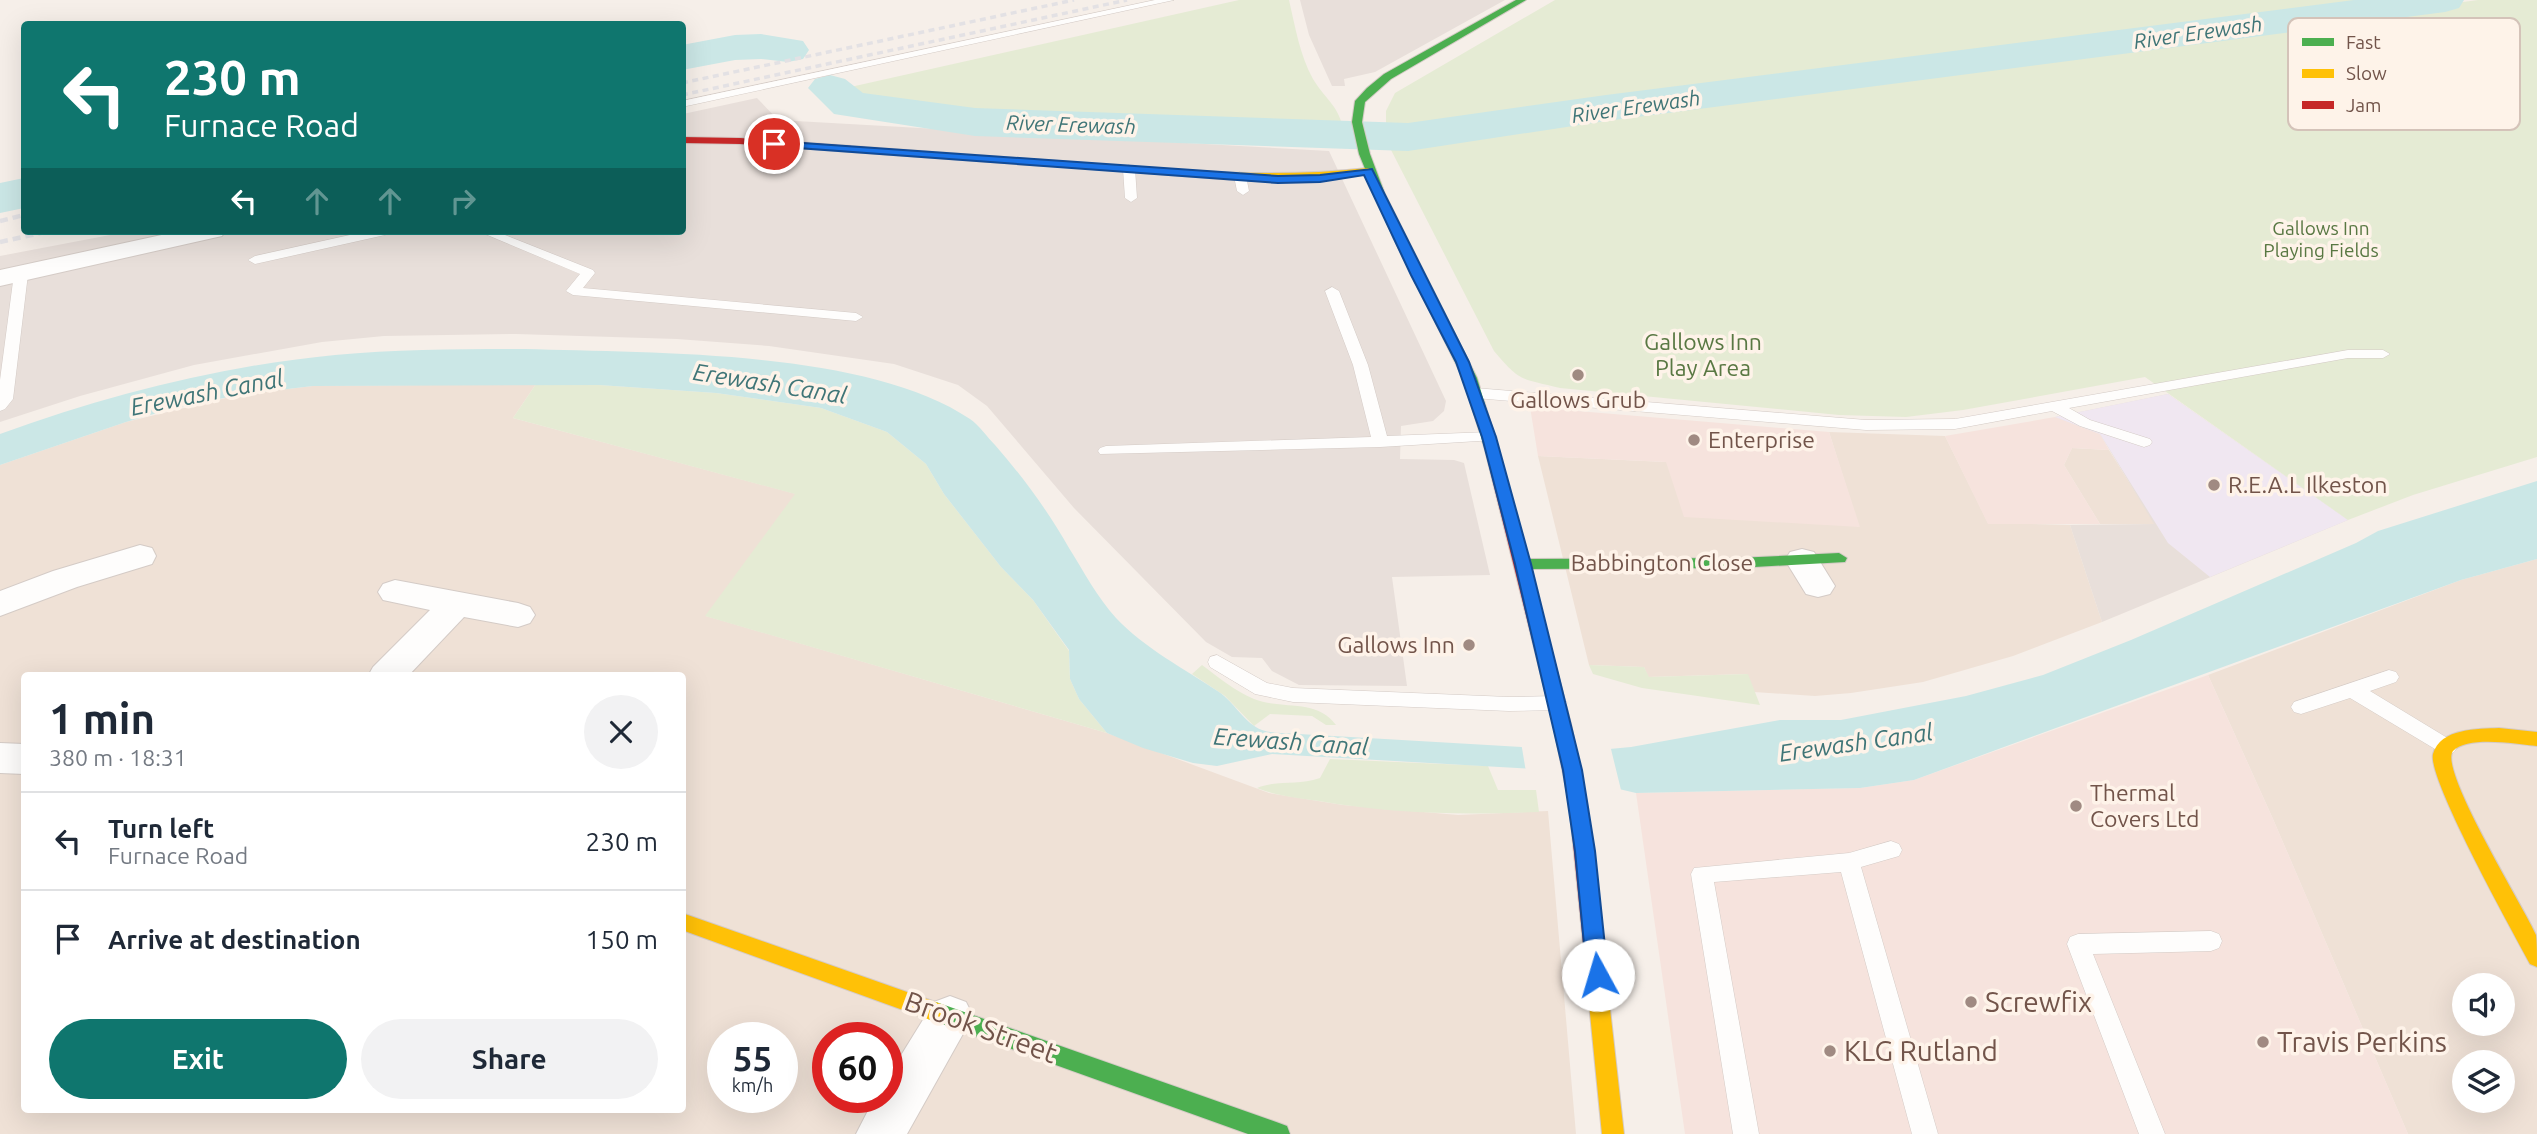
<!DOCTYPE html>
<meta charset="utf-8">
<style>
body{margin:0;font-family:Ubuntu,sans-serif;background:#f2f2f3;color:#1f2937;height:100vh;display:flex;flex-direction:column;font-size:26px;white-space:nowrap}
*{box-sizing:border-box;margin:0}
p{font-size:23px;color:#747a83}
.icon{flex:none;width:38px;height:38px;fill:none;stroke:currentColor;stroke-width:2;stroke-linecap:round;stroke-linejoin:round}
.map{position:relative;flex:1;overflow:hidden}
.sheet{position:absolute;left:21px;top:672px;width:665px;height:441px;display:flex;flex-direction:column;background:#fff;border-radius:7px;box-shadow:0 7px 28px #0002}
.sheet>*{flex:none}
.guide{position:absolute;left:21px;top:21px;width:665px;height:214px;border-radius:7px;box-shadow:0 7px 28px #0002;background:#0f766e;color:#fff;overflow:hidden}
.fabs{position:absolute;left:2452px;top:973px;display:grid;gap:14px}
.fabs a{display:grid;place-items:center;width:63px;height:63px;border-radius:50%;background:#fff;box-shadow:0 7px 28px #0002;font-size:35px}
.speed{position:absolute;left:707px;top:1022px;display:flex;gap:14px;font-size:35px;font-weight:700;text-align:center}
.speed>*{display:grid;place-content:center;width:91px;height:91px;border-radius:50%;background:#fff;box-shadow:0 7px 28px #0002;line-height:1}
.speed small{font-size:18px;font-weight:400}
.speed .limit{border:10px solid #d22;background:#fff;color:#111}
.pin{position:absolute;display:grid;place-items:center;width:60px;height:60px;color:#fff;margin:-30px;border:4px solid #fff;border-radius:50%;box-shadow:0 2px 7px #0007}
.me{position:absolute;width:77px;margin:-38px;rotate:354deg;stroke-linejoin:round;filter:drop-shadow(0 0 5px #0008)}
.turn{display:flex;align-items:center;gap:24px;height:147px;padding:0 28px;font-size:32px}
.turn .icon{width:91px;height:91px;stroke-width:2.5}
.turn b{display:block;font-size:49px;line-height:60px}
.lanes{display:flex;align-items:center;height:66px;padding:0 28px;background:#0003;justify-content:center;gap:35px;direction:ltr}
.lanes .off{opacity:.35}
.round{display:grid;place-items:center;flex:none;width:74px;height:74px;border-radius:37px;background:#f2f2f3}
.overview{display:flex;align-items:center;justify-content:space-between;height:119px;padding:0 28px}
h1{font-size:42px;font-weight:700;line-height:52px}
.action{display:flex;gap:14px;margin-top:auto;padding:14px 28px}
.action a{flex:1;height:80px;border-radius:42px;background:#0f766e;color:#fff;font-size:28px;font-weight:700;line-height:80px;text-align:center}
.action a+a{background:#f2f2f3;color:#1f2937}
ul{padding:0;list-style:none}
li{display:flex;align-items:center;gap:21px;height:98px;padding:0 28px;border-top:2px solid #e0e1e3}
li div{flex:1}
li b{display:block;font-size:26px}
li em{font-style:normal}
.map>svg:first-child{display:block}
.residential{fill:#efe1d6;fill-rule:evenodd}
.commercial{fill:#f6e3dd}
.industrial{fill:#e8dfda}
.education{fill:#f0e7f1}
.green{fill:#e5ebd4}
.water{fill:#cbe7e6}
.pier{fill:#f6efe9}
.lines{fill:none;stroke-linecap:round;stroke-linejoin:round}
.river{fill:#cbe7e6;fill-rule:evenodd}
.lane-casing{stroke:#d4cbc6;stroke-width:1}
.street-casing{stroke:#d4cbc6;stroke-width:2}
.fast-casing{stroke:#d5cbc6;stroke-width:2}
.slow-casing{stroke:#d5cbc6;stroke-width:2}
.jam-casing{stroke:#d5cbc6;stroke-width:2}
.lane{fill:#fefdfc;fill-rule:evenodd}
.street{fill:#fefdfc;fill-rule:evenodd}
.fast{fill:#4caf50;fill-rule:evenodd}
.slow{fill:#ffc107;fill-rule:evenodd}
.jam{fill:#c62828;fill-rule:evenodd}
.rail-far1{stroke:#e3e1e4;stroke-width:3.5;stroke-dasharray:6 4.5;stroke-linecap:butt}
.rail{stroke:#e3e1e4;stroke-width:4.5;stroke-dasharray:8 5;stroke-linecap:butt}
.route{fill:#1a73e8;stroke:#114b97;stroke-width:2}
.poi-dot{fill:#a08a82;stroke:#fef3e9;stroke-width:2.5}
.labels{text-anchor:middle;stroke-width:7;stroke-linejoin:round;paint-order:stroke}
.far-park-label{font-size:19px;fill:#597843;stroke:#fef3e9}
.far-water-label{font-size:21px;font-style:italic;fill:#3f7577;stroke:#fef3e9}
.park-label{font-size:23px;fill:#597843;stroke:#fef3e9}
.poi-label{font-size:23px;fill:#72544a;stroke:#fef3e9;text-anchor:start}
.street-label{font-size:23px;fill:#72544a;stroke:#fef3e9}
.water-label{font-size:24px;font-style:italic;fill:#3f7577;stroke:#fef3e9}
.near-poi-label{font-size:28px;fill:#72544a;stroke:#fef3e9;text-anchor:start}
.near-street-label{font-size:28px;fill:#72544a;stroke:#fef3e9}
.key{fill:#fef3e9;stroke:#d4c3b9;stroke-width:2}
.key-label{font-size:19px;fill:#72544a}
</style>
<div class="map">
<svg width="2537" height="1134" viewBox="0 0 2537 1134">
<rect width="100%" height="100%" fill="#f6efe9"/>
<path class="residential" d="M 536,384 L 513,418 L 796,494 L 706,616 L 1107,733 L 1269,793 L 1343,805 L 1458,815 L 1548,811 L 1576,1134 L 0,1134 L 0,465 L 126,422 L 238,395 L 313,386 ZM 24,676 L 682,676 L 682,1110 L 24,1110 ZM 723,1038 L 782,1038 L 782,1097 L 723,1097 ZM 828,1038 L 887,1038 L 887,1097 L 828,1097 Z
M 1829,432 L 1945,436 L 1988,523 L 2070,525 L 2102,622 L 2013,656 L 1923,682 L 1851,693 L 1815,696 L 1754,692 L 1747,674 L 1648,677 L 1644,667 L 1589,665 L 1538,456 L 1666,462 L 1859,527 Z
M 2072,448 L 2109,450 L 2155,524 L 2100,524 L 2064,465 Z
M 2537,559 L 2537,1134 L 2408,1134 L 2273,819 L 2208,675 L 2461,580 ZM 2464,985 L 2502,985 L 2502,1024 L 2464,1024 ZM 2464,1062 L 2502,1062 L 2502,1101 L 2464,1101 Z"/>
<path class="commercial" d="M 1530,407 L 1829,432 L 1860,527 L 1684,517 L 1666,462 L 1538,456 Z
M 2055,417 L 2100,434 L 2109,450 L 2072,448 L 2064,465 L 2100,524 L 1988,524 L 1945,436 Z
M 2208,675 L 2273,819 L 2408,1134 L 1685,1134 L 1636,793 L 1860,788 L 1914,780 Z"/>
<path class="industrial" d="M 1300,0 L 1505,0 L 1375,72 L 1344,79 L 1345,86 L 1332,86 L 1309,35 Z
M 757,98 L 778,120 L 1329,151 L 1446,401 L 1444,411 L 1433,421 L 1401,426 L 1400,459 L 1454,460 L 1464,463 L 1490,575 L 1392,577 L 1407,686 L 1299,685 L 1272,671 L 1262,658 L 1232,657 L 1206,642 L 1074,508 L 987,406 L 958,385 L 894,364 L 769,346 L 677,339 L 516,334 L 384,336 L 322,342 L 194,365 L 80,396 L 0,422 L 0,256 L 131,231 L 682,231 L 683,114 Z
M 2168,394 L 2348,520 L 2102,622 L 2070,525 L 2154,524 L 2100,434 L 2055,417 Z"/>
<path class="education" d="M 2168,394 L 2348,520 L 2210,577 L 2168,543 L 2100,434 L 2055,417 Z"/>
<path class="green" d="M 1239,0 L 1289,0 C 1295,26 1300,56 1313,79 C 1323,96 1338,106 1342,125 L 1105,120 L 872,105 L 858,100 L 846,88 Z
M 1555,0 L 2385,0 L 2191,28 L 1589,105 L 1444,126 L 1386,128 L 1386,111 L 1395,93 Z
M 2478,0 L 2537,0 L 2537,457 L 2413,495 L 2348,520 L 2145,377 L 1963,410 L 1906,417 L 1839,415 L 1560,388 C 1521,378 1521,383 1494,351 L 1389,146 L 1443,144 L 1604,117 Z
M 536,384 L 599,385 L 716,393 L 821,408 L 887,432 L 926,464 L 944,494 L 1001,567 L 1033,600 L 1069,651 L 1070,679 L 1079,699 L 1107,733 L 705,616 L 795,494 L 513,418 Z
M 1202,665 C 1218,677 1235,691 1254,699 C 1281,710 1317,698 1336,725 L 1326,725 L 1312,716 L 1270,714 L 1254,726 L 1225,696 L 1192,674 Z
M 1589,665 L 1644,667 L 1649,677 L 1748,674 L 1760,705 L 1642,688 L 1593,674 Z
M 1330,759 L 1488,766 L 1498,790 L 1536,790 L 1539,812 C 1465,815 1392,814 1319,801 C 1298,798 1276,796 1257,788 C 1281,779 1297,786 1320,778 Z"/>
<path class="water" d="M 525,349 C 649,353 867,349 970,419 C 979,425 987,437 995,445 C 1023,477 1048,511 1069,548 C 1084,572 1097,597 1116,618 C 1144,648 1185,669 1219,692 C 1234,702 1245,724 1262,730 C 1273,734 1287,733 1299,734 L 1588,751 L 1631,747 L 1780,720 L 1841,720 L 1966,696 L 2043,675 L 2131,640 L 2356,543 L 2378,531 L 2537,481 L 2537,559 L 2461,580 L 1914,780 L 1860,788 L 1636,793 L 1534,769 L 1272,754 L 1217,766 L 1193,763 L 1143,748 L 1107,733 L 1079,699 L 1070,679 L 1069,650 L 1033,600 L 1001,567 L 944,494 L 926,464 L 887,432 L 821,408 L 716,393 L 599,385 L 313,386 L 238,395 L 171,409 L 126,422 L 0,465 L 0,434 C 108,395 220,366 335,355 C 398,349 462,349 525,349 Z"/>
<path class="pier" d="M 1521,742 L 1588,747 L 1610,745 L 1622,794 L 1526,772 Z"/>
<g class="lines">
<path class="river" d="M 2354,0 L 2464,0 L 2459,8 L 2445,12 L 1606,121 L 1408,151 L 975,136 L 834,114 L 808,88 L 815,79 L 830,75 L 845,79 L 863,93 L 975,108 L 1408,123 L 1606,95 Z
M 761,34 L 803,41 L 809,50 L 803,59 L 788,62 L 761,59 L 735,60 L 682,70 L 682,45 L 735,35 Z
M 24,178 L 24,208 L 0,213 L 0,183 Z"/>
<defs>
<path id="lane" d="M 1155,0 L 1174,0 L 682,107 L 682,101 Z
M 1129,165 L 1135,169 L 1137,198 L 1131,202 L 1125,198 L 1123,169 Z
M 1240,172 L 1246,176 L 1249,191 L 1243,195 L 1237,191 L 1234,176 Z
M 368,231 L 391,231 L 385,235 L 255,264 L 248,260 L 255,256 Z
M 478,231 L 495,231 L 593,270 L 595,273 L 583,288 L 856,313 L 863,317 L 856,321 L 573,295 L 566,291 L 580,274 Z
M 21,270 L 28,274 L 13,399 L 5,409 L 0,411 L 0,380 L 14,274 Z
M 1332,287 L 1339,291 L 1368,365 L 1387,436 L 1489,432 L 1495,434 L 1497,437 L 1495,440 L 1380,447 L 1100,454 L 1098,451 L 1100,448 L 1106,446 L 1371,437 L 1353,365 L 1325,291 Z
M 2348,350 L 2383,350 L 2390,354 L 2383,358 L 2348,358 L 2069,408 L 2090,420 L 2150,439 L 2152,442 L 2150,445 L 2144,447 L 2080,426 L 2052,411 L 1955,429 L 1866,430 L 1475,398 L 1467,393 L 1475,388 L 1866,420 L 1955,419 Z
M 1217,655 L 1267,683 L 1293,688 L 1509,697 L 1557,696 L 1564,698 L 1567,703 L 1564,708 L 1557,710 L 1509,711 L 1293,702 L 1255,694 L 1210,667 L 1208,662 L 1210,657 Z
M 2389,670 L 2396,672 L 2399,677 L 2396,682 L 2370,691 L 2454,742 L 2457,747 L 2454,752 L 2447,755 L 2440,752 L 2350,698 L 2301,714 L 2294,712 L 2291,707 L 2294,702 Z
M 1891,841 L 1899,844 L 1902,850 L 1899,856 L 1861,867 L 1938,1134 L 1912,1134 L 1841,872 L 1714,882 L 1759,1134 L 1733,1134 L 1691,874 L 1694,868 L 1849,853 Z
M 2211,931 L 2219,934 L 2222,941 L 2219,948 L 2211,951 L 2093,954 L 2165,1134 L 2139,1134 L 2067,944 L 2070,937 L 2078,934 Z"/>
<path id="street" d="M 180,231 L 225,231 L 222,236 L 213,238 L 0,286 L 0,270 Z
M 140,545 L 152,548 L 156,556 L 152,564 L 77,587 L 0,616 L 0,591 L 53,571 Z
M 1802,549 L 1814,552 L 1835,586 L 1830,594 L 1818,597 L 1806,594 L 1785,560 L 1790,552 Z
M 395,580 L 518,603 L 530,607 L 535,615 L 530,623 L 518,627 L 464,617 L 408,676 L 368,676 L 373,667 L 430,610 L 383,600 L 378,592 L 383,584 Z
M 0,743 L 24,744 L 24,774 L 0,773 Z
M 950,996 L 966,1002 L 973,1016 L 907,1134 L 856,1134 L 875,1097 L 887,1097 L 887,1078 L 934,1002 Z"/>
<path id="fast" d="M 1516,0 L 1526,0 L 1391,79 L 1365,102 L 1362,122 L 1370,154 L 1385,194 L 1477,378 L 1499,450 L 1492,454 L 1485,450 L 1463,378 L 1393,237 L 1359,154 L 1352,122 L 1355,101 L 1367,88 L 1384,74 Z
M 1839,553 L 1847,558 L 1845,562 L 1737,568 L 1523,569 L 1515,564 L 1523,559 L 1737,558 Z
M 936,1002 L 1279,1123 L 1287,1126 L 1290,1134 L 1248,1134 L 928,1019 L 925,1012 L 928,1005 Z"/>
<path id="slow" d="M 1045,160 C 1153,168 1260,180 1368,168 L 1373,171 L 1368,174 L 1328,179 L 1247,181 L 1041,165 L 1041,161 Z
M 2499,728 L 2537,732 L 2537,746 C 2517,744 2468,735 2453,751 C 2438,769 2525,909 2536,935 C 2537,944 2537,957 2537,967 L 2530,964 C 2514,934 2427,778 2433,754 C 2440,728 2478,729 2499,728 Z
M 682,913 L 944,1005 L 947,1012 L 944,1019 L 936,1022 L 682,930 Z
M 1596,964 L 1603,966 L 1606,973 L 1624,1134 L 1602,1134 L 1586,973 L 1589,966 Z"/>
<path id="jam" d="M 682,137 L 740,138 L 1045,160 L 1050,163 L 1045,166 L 740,144 L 682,143 Z
M 1492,446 L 1499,450 L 1571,724 L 1587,803 L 1606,973 L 1603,980 L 1596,982 L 1589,980 L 1586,973 L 1569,803 L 1553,724 L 1485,450 Z"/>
</defs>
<use href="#lane" class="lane-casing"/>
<use href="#street" class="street-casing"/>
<use href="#fast" class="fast-casing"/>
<use href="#slow" class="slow-casing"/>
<use href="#jam" class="jam-casing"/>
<use href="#lane" class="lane"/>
<use href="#street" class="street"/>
<use href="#fast" class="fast"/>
<use href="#slow" class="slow"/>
<use href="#jam" class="jam"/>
<path class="rail-far1" d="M 682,83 L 1074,0
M 682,95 L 1127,0"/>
<path class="rail" d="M 0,221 L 24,215
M 0,242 L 50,231"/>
</g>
<path class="route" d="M 774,141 L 1278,176 L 1320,175 L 1372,169 L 1469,362 L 1496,437 L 1531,564 L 1582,770 L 1595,851 L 1608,975 L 1605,982 L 1598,985 L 1590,982 L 1587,975 L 1575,851 L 1563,770 L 1515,564 L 1482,437 L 1456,362 L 1411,275 L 1364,175 L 1320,182 L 1278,183 L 770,146 L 770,142 Z"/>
<g class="poi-dot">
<circle cx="1578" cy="375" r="7"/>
<circle cx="1694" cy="440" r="7"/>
<circle cx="2214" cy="485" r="7"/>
<circle cx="1469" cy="645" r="7"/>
<circle cx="2076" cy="806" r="7"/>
<circle cx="1971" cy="1002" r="7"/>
<circle cx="2263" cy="1042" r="7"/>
<circle cx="1830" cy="1051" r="7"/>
</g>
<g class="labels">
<g class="far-park-label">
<text x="2321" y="235">Gallows Inn<tspan x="2321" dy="22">Playing Fields</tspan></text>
</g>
<g class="far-water-label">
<text transform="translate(2198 33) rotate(-8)" y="7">River Erewash</text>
<text transform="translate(1636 107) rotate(-8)" y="7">River Erewash</text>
<text transform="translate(1071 125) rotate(2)" y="7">River Erewash</text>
</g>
<g class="park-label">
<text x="1703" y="350">Gallows Inn<tspan x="1703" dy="26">Play Area</tspan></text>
</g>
<g class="poi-label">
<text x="1578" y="408" text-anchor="middle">Gallows Grub</text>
<text x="1708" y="448">Enterprise</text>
<text x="2228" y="493">R.E.A.L Ilkeston</text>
<text x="1455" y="653" text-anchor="end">Gallows Inn</text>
<text x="2090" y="801">Thermal<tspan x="2090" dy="26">Covers Ltd</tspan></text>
</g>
<g class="street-label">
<text x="1662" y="571">Babbington Close</text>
</g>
<g class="water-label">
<text transform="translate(770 384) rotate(9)" y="8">Erewash Canal</text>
<text transform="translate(207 393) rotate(-11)" y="8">Erewash Canal</text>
<text transform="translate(1291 742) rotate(4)" y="8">Erewash Canal</text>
<text transform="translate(1856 743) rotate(-8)" y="8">Erewash Canal</text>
</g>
<g class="near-poi-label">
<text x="1985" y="1012">Screwfix</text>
<text x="2277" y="1052">Travis Perkins</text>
<text x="1844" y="1061">KLG Rutland</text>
</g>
<g class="near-street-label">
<text transform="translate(981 1027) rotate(20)" y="10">Brook Street</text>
</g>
</g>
<rect x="2288" y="18" width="232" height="112" rx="10" class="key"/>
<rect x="2302" y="38" width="32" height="8" fill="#4caf50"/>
<rect x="2302" y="69" width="32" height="9" fill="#ffc107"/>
<rect x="2302" y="101" width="32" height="8" fill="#c62828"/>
<g class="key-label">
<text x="2346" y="49">Fast</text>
<text x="2346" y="80">Slow</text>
<text x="2346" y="112">Jam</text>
</g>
</svg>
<div class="fabs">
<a><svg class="icon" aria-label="sound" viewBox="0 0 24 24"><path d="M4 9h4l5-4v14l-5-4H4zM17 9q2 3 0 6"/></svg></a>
<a><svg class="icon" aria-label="layers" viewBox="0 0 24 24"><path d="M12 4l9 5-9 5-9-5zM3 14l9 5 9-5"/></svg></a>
</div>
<div class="speed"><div>55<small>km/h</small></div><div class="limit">60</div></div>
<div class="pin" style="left:774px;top:144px;background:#d93025"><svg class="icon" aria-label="arrive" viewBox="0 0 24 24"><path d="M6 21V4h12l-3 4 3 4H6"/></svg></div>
<svg class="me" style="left:1598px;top:975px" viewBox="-20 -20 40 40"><circle r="19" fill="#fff"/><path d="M0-13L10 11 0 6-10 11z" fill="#1a73e8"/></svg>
<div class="guide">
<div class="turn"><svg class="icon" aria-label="left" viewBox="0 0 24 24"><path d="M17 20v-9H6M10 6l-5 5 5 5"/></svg><div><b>230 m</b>Furnace Road</div></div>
<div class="lanes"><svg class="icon" aria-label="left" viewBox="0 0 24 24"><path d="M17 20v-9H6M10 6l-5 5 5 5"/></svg><svg class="icon off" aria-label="ahead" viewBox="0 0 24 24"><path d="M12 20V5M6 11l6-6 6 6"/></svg><svg class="icon off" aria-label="ahead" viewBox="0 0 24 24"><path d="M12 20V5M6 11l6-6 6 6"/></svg><svg class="icon off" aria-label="right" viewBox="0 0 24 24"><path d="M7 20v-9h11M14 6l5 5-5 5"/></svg></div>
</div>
<section class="sheet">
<div class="overview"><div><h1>1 min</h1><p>380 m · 18:31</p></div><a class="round"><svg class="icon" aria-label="close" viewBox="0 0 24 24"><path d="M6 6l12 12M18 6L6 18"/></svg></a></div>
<ul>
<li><svg class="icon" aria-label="left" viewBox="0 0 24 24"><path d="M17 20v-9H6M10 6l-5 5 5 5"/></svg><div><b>Turn left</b><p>Furnace Road</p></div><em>230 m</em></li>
<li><svg class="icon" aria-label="arrive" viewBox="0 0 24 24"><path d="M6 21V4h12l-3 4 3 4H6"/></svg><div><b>Arrive at destination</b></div><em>150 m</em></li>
</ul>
<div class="action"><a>Exit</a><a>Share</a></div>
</section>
</div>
